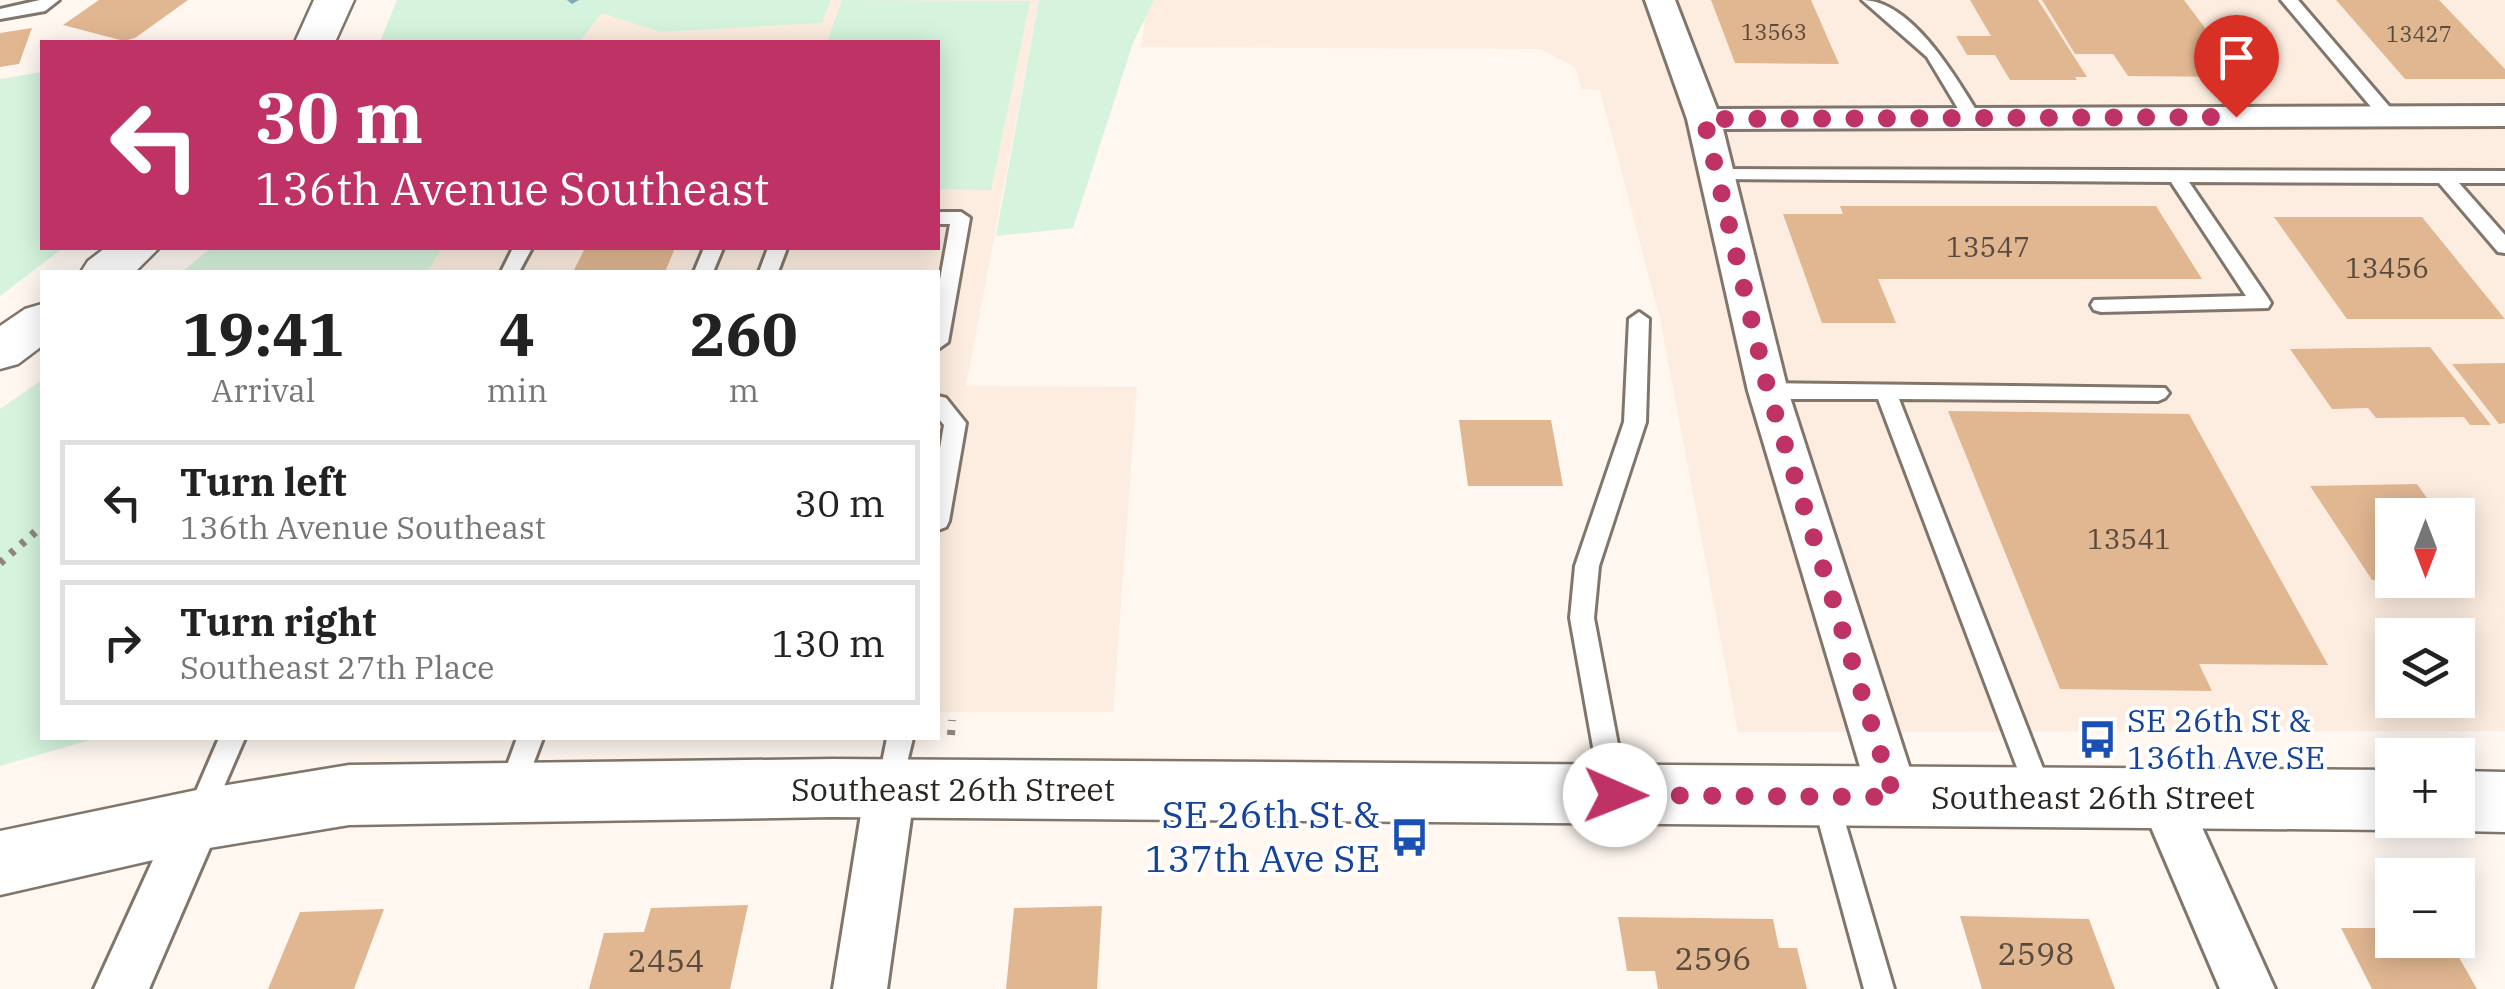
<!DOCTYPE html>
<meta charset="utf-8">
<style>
body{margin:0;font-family:"IBM Plex Serif",serif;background:#f2f2f2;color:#222;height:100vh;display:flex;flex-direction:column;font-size:38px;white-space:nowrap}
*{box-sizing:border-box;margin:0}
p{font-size:32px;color:#767676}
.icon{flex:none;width:55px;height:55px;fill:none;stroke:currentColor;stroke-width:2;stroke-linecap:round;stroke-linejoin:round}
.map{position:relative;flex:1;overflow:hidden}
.sheet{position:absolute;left:40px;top:270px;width:900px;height:470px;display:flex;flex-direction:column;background:#fff;border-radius:0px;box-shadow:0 5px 25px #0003}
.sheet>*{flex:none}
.banner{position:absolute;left:40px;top:40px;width:900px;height:210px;border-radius:0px;box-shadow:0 5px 25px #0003;background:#bf3266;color:#fff;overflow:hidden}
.needle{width:65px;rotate:180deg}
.fabs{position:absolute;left:2375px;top:498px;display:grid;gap:20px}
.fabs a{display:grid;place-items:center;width:100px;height:100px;border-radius:0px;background:#fff;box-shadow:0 5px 25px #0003;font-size:50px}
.pin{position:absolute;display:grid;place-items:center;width:85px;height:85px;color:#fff;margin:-102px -42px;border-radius:50% 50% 50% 0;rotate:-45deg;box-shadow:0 0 10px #0007}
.pin .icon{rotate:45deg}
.me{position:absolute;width:110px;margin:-55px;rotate:91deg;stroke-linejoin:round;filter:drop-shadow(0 0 8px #0008)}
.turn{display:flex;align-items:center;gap:35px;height:210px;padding:0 50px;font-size:45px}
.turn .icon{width:130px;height:130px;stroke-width:2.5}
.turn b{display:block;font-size:70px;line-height:85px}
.eta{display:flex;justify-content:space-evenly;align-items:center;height:170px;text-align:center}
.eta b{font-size:60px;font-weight:700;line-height:70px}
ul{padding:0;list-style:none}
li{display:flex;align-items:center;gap:30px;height:125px;margin:0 20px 15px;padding:0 30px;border:5px solid #e0e0e0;border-radius:0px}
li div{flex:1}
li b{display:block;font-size:38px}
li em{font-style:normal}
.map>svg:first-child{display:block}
.built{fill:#fdede0;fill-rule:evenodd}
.green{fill:#d5f3dd}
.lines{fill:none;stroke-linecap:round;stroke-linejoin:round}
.stream{fill:#82a8bb;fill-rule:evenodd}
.building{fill:#e1b792}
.lane-casing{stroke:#81766c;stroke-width:6}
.street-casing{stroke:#81766c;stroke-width:6}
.secondary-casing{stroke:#81766c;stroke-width:5}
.path{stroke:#8d8781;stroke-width:8;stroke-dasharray:5 9;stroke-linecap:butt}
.lane{fill:#fff;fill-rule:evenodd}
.street{fill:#fff;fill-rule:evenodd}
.secondary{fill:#fff;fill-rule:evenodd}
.route{stroke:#bf3266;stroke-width:18;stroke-dasharray:0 32.4}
.labels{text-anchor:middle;stroke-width:8;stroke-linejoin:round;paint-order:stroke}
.far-number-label{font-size:22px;fill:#584a3e}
.number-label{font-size:28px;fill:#584a3e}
.transit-label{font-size:32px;fill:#164399;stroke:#fff;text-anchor:start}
.street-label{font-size:32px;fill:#2b2622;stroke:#fff}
.near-number-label{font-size:32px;fill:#584a3e}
.near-transit-label{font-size:38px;fill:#164399;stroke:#fff;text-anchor:end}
</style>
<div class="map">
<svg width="2505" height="989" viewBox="0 0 2505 989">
<rect width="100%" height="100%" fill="#fff7f0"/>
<path class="built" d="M 831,0 L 1039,0 L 966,386 L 1137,387 L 1113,712 L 938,712 L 938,272 L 427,272 L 442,248 L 938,248 L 938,42 L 579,42 L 602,13 L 660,32 L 822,23 Z
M 1148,0 L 2505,0 L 2505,731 L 1738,732 L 1660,319 L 1600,90 L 1581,89 L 1576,68 L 1541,49 L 1141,47 ZM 2392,515 L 2458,515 L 2458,580 L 2392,580 ZM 2392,635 L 2458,635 L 2458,700 L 2392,700 Z"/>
<path class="green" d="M 397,0 L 831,0 L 822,23 L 660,32 L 602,13 L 579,42 L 380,42 Z
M 842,0 L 1030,1 L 991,190 L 938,189 L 938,42 L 827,42 Z
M 1039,0 L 1154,0 L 1133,43 L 1073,228 L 996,236 Z
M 42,72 L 42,248 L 63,248 L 0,296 L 0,79 Z
M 211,248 L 442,248 L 427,272 L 182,272 Z
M 42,380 L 42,738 L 97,738 L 0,766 L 0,409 Z"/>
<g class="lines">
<path class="stream" d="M 567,0 L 579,0 L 572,4 Z"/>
</g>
<path class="building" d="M 99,0 L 188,0 L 135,38 L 124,41 L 63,25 Z
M 1711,0 L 1811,0 L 1839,64 L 1735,63 Z
M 1970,0 L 2038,0 L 2087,77 L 2075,77 L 2077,80 L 2010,80 L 1995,55 L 1967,55 L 1956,36 L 1991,36 Z
M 2042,0 L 2184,0 L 2242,77 L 2128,76 L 2113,54 L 2075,54 Z
M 2336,0 L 2439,0 L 2505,69 L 2505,79 L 2405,79 Z
M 32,28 L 19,64 L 0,67 L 0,33 Z
M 1840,206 L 2156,206 L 2202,279 L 1878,279 L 1896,323 L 1822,323 L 1783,214 L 1843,214 Z
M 2274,217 L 2422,217 L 2505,319 L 2347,319 Z
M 585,248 L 675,248 L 665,272 L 573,272 Z
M 2430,347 L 2491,425 L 2470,425 L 2464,417 L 2376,418 L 2368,408 L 2332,409 L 2290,349 Z
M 2505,363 L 2505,423 L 2499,424 L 2452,364 Z
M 1948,411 L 2189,414 L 2328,665 L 2199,664 L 2212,691 L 2060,689 Z
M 1459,420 L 1551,420 L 1563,486 L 1468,486 Z
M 2417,484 L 2439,515 L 2392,515 L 2392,579 L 2372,580 L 2310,486 Z
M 748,905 L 730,989 L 589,989 L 604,933 L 644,932 L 651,908 Z
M 1102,906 L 1097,989 L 1006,989 L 1014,908 Z
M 384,909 L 354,989 L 268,989 L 300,912 Z
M 1960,916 L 2089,919 L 2115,989 L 1982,989 Z
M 1618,917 L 1773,919 L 1779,948 L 1797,948 L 1807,989 L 1658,989 L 1655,971 L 1627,971 Z
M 2341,928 L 2392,928 L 2392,940 L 2449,940 L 2477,989 L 2372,989 Z"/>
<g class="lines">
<defs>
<path id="lane" d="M 40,0 L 59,0 L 45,11 L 0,19 L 0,9 Z
M 1862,0 C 1912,0 1957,79 1981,118 L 1978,122 L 1966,122 L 1927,57 Z
M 2281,0 L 2298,0 L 2394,112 L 2394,120 L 2382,120 Z
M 1718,169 L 2505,171 L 2505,183 L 2459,183 L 2505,235 L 2505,253 L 2498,252 L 2439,183 L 2189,182 L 2268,298 L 2271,303 L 2268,308 L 2101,312 L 2094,310 L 2091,305 L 2094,300 L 2246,296 L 2171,182 L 1712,179 L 1712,171 Z
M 938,212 L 961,212 L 970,218 L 948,342 L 938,349 L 938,291 L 950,224 L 938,224 Z
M 513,248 L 532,248 L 519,272 L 501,272 Z
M 704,248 L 723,248 L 713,272 L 694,272 Z
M 768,248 L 787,248 L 778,272 L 759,272 Z
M 1639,312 L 1649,319 L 1646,422 L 1599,566 L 1594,618 L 1627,792 L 1623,801 L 1614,804 L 1605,801 L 1601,792 L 1570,618 L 1575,566 L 1624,422 L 1629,319 Z
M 1768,383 L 2165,388 L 2169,393 L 2165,398 L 2158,401 L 1899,399 L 2053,794 L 2049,803 L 2040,806 L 2031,803 L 2027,794 L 1878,399 L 1768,399 L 1757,391 Z
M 938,396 L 946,398 L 966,423 L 949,521 L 946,527 L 938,530 L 938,460 L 944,425 L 938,418 Z
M 219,738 L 245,738 L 209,821 L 200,824 L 191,821 L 187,812 Z
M 517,738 L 543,738 L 520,799 L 511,802 L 502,799 L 498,790 Z
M 887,738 L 913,738 L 899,796 L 890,800 L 881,796 L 877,788 Z
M 1825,786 L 1834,789 L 1838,798 L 1894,989 L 1864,989 L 1812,798 L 1816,789 Z"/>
<path id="street" d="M 1645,0 L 1675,0 L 1717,109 L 2505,106 L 2505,126 L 1723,129 L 1788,391 L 1919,797 L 1912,813 L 1894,820 L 1876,813 L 1869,797 L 1748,391 L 1687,119 Z
M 890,766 L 908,773 L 915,789 L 887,989 L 833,989 L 865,789 L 872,773 Z
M 2164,776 L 2182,783 L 2275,989 L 2220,989 L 2139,799 L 2146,783 Z
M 197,797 L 215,803 L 222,820 L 149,989 L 94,989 L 179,803 Z"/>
<path id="secondary" d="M 314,0 L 354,0 L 335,42 L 295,42 Z
M 105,248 L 159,248 L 135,272 L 81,272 L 88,261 Z
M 42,304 L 42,346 L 18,364 L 0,369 L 0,326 L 25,309 Z
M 833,759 L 2392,770 L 2392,820 L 2415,820 L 2392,830 L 833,817 L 349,825 L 197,850 L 0,895 L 0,831 L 197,790 L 349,765 Z
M 2458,771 L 2505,772 L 2505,832 L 2458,831 L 2435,822 L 2458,820 Z"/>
</defs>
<use href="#lane" class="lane-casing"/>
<use href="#street" class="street-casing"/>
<use href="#secondary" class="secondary-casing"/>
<path class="path" d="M 0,563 L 42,526
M 951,735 L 952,720"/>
<use href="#lane" class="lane"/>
<use href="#street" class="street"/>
<use href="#secondary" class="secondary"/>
</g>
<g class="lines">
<path class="route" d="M 1615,795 L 1894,797 L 1768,390 L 1704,119 L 2236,117"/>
</g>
<defs>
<symbol id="bus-bare" viewBox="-9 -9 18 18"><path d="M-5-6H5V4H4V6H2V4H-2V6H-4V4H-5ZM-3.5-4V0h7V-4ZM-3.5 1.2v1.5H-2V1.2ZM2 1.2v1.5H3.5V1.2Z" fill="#1a4fb4" stroke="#fff" stroke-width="2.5" paint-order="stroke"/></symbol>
</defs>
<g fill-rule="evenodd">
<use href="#bus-bare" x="2070" y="712" width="55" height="55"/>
<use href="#bus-bare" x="1382" y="810" width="55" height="55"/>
</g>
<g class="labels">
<g class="far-number-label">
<text x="1774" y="40">13563</text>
<text x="2419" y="42">13427</text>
</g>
<g class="number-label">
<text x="1988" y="257">13547</text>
<text x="2387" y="278">13456</text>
<text x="2129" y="549">13541</text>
</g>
<g class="transit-label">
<text x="2127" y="732">SE 26th St &amp;<tspan x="2127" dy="37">136th Ave SE</tspan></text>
</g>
<g class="street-label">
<text x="953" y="801">Southeast 26th Street</text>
<text x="2093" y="809">Southeast 26th Street</text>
</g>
<g class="near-number-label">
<text x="2036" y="965">2598</text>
<text x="1713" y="970">2596</text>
<text x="666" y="972">2454</text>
</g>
<g class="near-transit-label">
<text x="1380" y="828">SE 26th St &amp;<tspan x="1380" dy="44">137th Ave SE</tspan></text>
</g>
</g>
</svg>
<div class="fabs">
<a><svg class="needle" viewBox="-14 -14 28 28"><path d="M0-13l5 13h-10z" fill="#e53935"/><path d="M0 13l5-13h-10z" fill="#767676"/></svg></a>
<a><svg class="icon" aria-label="layers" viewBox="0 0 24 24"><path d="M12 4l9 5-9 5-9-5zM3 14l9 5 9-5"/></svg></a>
<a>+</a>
<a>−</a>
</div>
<div class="pin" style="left:2236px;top:117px;background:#d93025"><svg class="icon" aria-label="arrive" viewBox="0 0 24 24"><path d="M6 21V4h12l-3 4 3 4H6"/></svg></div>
<svg class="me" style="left:1615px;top:795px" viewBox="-20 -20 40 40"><circle r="19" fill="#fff"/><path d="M0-13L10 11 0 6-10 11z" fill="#bf3266"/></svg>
<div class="banner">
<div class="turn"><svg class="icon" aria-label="left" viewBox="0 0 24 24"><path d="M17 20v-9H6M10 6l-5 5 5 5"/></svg><div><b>30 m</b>136th Avenue Southeast</div></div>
</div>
<section class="sheet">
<div class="eta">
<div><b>19:41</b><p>Arrival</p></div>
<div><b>4</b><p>min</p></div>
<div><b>260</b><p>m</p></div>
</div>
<ul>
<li><svg class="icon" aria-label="left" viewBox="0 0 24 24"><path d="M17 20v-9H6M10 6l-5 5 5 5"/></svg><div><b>Turn left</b><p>136th Avenue Southeast</p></div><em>30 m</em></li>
<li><svg class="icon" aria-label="right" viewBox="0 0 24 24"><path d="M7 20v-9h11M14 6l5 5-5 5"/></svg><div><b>Turn right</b><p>Southeast 27th Place</p></div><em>130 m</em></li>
</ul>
</section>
</div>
